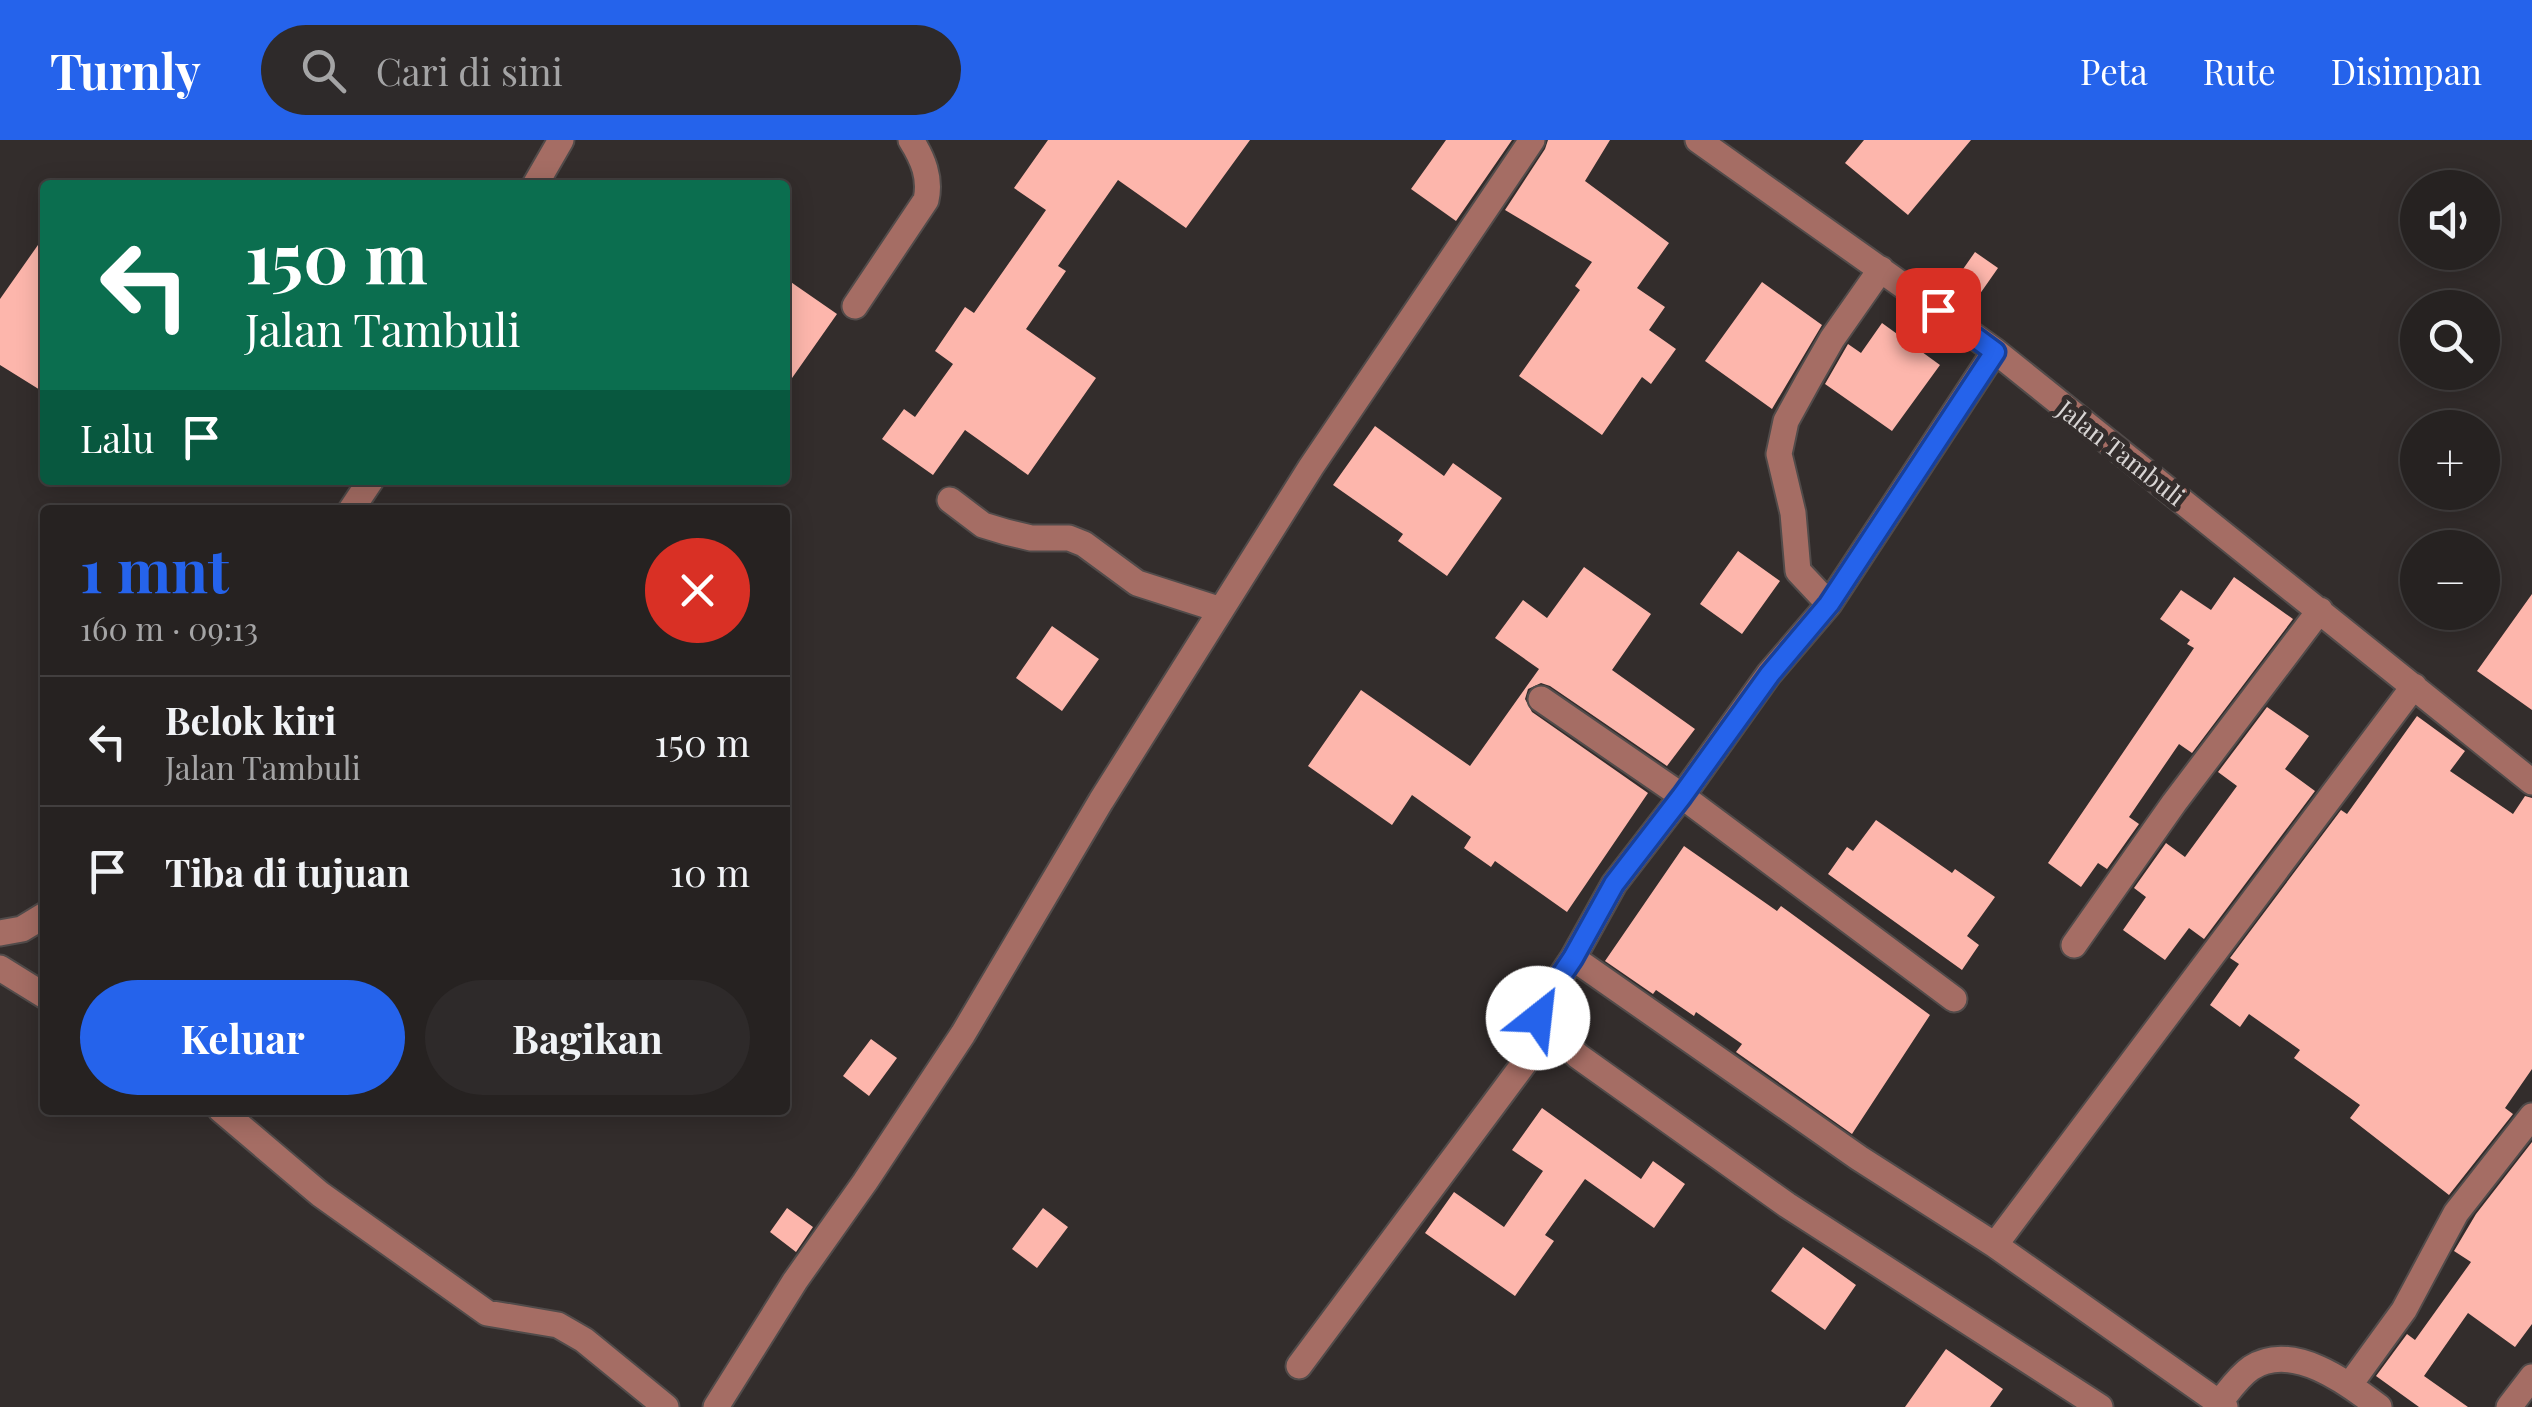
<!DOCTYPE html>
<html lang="id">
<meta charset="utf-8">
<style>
body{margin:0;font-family:"Playfair Display",serif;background:#2e2a2a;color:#f1f3f6;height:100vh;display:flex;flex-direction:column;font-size:38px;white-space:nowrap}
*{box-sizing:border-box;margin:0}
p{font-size:32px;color:#a4a4a5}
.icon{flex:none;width:55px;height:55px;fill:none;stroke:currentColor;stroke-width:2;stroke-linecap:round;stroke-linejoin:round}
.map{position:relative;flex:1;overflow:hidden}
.sheet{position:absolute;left:40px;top:365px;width:750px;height:610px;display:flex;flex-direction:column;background:#262221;border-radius:10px;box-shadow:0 5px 25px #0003,0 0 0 2px #423f3f}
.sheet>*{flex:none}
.guide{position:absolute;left:40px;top:40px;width:750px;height:305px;border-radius:10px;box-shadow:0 5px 25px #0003,0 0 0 2px #423f3f;background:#0b6e4f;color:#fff;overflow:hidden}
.buttons{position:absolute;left:2400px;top:30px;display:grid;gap:20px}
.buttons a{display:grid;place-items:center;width:100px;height:100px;border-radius:50%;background:#262221;box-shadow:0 5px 25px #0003,0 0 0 2px #423f3f;font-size:50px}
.pin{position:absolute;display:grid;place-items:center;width:85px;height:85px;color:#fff;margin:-42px;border-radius:20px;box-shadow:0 5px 15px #0006}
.me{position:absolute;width:110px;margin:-55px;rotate:29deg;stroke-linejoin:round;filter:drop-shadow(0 0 8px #0008)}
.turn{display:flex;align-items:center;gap:35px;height:210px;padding:0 40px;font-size:45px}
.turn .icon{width:130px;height:130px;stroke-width:2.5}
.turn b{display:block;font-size:70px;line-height:85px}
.then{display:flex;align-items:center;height:95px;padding:0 40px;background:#0003;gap:20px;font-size:38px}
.round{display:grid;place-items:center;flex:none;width:105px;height:105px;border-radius:52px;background:#2e2a2a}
.headline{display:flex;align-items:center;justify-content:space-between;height:170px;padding:0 40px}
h1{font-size:60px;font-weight:700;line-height:75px;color:#2563eb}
.action{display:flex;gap:20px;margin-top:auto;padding:20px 40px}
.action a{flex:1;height:115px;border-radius:60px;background:#2563eb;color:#fff;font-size:40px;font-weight:700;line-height:115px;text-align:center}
.action a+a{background:#2e2a2a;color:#f1f3f6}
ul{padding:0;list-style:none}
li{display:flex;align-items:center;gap:30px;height:130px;padding:0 40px;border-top:2px solid #423f3f}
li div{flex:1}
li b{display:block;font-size:38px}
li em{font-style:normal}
header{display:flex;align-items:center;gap:60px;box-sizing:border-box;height:140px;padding:0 50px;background:#2563eb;color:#fff}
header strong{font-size:48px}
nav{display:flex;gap:55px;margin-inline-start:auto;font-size:35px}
.search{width:700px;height:90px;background:#2e2a2a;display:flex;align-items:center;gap:25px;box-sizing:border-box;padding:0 35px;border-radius:55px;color:#a4a4a5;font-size:38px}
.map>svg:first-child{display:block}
.building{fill:#fdb6ac}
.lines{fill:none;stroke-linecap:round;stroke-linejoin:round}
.minor-casing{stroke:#514b4a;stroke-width:29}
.minor{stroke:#a56d64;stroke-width:25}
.route-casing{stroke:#184099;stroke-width:25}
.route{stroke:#2563eb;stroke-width:18}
.labels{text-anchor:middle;stroke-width:10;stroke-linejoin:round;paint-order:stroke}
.street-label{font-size:25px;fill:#d8d5d4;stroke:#332d2c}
</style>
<header>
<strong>Turnly</strong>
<div class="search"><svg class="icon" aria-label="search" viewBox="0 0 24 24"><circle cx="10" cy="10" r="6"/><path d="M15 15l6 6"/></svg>Cari di sini</div>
<nav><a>Peta</a><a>Rute</a><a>Disimpan</a></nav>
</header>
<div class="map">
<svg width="2532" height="1267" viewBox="0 0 2532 1267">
<rect width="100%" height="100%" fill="#332d2c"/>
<path class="building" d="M 1048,0 L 1250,0 L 1186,88 L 1118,40 L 1058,126 L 1066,131 L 1026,189 L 1096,238 L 1028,335 L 965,290 L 933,335 L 882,299 L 904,269 L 915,277 L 953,224 L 935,211 L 965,167 L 974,173 L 1046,70 L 1014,48 Z
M 1446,0 L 1512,0 L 1456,81 L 1411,49 Z
M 1548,0 L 1610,0 L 1585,41 L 1669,103 L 1637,148 L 1665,167 L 1649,190 L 1676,209 L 1651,244 L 1642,237 L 1602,295 L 1519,236 L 1580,150 L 1575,146 L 1592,122 L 1505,70 L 1545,9 Z
M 1864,0 L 1971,0 L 1908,75 L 1845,23 Z
M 45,95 L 45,253 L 0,225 L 0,159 Z
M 1975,112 L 1998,128 L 1977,158 L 1954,142 Z
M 785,138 L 837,174 L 785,248 Z
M 1762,142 L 1822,185 L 1772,269 L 1705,221 Z
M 1882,183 L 1940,225 L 1892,291 L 1825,244 L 1848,204 L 1861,213 Z
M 1375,286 L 1444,336 L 1453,323 L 1502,358 L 1447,436 L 1398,401 L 1403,394 L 1333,345 Z
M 1738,411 L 1780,441 L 1742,494 L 1700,464 Z
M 1584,427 L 1651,474 L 1612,530 L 1695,589 L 1667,626 L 1550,546 L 1541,543 L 1528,549 L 1525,559 L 1532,572 L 1648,653 L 1567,772 L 1495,721 L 1491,727 L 1464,708 L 1471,697 L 1412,655 L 1392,685 L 1308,626 L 1361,550 L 1470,626 L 1539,529 L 1495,498 L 1523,460 L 1547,478 Z
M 2234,437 L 2293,479 L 2192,613 L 2179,604 L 2129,677 L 2139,684 L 2107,729 L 2098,723 L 2081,747 L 2048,723 L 2194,508 L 2187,504 L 2190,500 L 2160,479 L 2181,450 L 2211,470 Z
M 2532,454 L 2532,570 L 2477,531 Z
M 1052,486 L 1099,519 L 1062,571 L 1016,538 Z
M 2267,567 L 2309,596 L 2285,629 L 2315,651 L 2204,799 L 2189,788 L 2165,820 L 2123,790 L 2146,757 L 2134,748 L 2166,703 L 2185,717 L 2237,646 L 2218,632 Z
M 2417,576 L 2465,611 L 2450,631 L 2513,674 L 2525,656 L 2532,658 L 2532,929 L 2505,968 L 2513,974 L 2449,1055 L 2350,978 L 2360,965 L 2294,918 L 2300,910 L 2249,874 L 2240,887 L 2210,865 L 2239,824 L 2230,818 L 2341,670 L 2347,674 Z
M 1876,680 L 1952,733 L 1955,729 L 1995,757 L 1967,796 L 1979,805 L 1962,830 L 1828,734 L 1847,707 L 1853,711 Z
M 1684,706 L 1777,771 L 1781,766 L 1930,875 L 1852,994 L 1736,912 L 1742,904 L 1696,872 L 1694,876 L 1656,850 L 1653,854 L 1605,821 Z
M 871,899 L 897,918 L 869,956 L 843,936 Z
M 1542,968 L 1641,1039 L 1653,1021 L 1685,1044 L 1654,1088 L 1585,1039 L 1545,1095 L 1554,1101 L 1515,1156 L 1425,1093 L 1454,1052 L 1504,1087 L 1543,1031 L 1512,1010 Z
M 2532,1002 L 2532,1184 L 2515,1207 L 2468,1173 L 2424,1236 L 2468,1267 L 2419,1267 L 2376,1236 L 2407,1194 L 2415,1200 L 2471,1122 L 2454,1111 L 2476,1074 Z
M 787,1068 L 813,1087 L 796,1112 L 770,1092 Z
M 1043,1068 L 1068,1087 L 1037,1128 L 1012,1109 Z
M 1803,1107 L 1856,1145 L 1825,1190 L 1771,1151 Z
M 1946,1209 L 2003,1249 L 1990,1267 L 1905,1267 Z"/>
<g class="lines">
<defs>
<path id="minor" d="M 1698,0 L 1995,211 L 2532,642
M 535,45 L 561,0
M 1881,129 L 1832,199 L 1808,241 L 1786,281 L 1779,314 L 1793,373 L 1798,431 L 1829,464 L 1769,534 L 1682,656 L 1614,744 L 1573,818 L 1540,867 L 1539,878 L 1578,916 L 1787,1065 L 2100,1267
M 855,166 L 926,60 C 931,38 923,19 911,0
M 950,360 L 983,385 L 1006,392 L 1031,398 L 1069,398 L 1084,404 L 1137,443 L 1221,470
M 351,370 L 371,340
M 1829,464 L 1995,211
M 1541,559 L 1682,656 L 1954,859
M 0,793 L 22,789 L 45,775
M 2074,805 L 2174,663 L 2320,470
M 1573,818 L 1859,1018 L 1995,1105 L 2225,1267
M 0,828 L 45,856
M 221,970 L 320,1054 L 487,1173 L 558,1185 L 584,1200 L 666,1267
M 1995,1105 L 2414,546
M 1299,1226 L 1549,890
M 2351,1243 L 2404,1170 L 2456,1073 L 2532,976
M 2219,1263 C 2229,1251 2238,1237 2251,1228 C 2292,1201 2348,1243 2379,1267
M 716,1267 L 795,1141 L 865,1042 L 963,894 L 1101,661 L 1311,327 L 1532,0
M 2509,1267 L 2532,1237"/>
</defs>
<use href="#minor" class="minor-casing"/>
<use href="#minor" class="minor"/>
</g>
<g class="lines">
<defs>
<path id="route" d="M 1538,878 L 1540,867 L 1573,818 L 1614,744 L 1682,656 L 1770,534 L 1829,464 L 1995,212 L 1938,170"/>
</defs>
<use href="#route" class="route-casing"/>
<use href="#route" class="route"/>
</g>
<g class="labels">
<g class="street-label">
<text transform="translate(2121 313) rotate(38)" y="9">Jalan Tambuli</text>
</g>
</g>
</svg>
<div class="buttons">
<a><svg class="icon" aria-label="sound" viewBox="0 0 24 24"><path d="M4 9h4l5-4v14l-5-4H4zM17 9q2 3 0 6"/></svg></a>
<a><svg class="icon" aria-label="search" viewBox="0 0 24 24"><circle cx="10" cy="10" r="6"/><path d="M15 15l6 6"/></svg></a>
<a>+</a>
<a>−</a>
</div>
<div class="pin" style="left:1938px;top:170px;background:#d93025"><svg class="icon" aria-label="arrive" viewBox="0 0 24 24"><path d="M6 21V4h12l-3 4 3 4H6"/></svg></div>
<svg class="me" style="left:1538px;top:878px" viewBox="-20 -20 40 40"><circle r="19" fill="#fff"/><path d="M0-13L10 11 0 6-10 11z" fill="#2563eb"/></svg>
<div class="guide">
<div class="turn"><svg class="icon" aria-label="left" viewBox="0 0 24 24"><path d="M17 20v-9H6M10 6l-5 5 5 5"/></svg><div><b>150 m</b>Jalan Tambuli</div></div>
<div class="then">Lalu<svg class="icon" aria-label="arrive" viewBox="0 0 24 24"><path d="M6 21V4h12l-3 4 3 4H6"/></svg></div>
</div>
<section class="sheet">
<div class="headline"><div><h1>1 mnt</h1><p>160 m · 09:13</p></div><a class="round" style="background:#d93025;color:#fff"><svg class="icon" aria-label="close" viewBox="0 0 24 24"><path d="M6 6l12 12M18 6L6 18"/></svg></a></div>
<ul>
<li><svg class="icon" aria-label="left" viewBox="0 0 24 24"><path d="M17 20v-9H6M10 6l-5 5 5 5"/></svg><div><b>Belok kiri</b><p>Jalan Tambuli</p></div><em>150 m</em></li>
<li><svg class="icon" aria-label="arrive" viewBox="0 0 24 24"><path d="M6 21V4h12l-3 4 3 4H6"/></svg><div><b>Tiba di tujuan</b></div><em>10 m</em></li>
</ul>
<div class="action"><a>Keluar</a><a>Bagikan</a></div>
</section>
</div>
